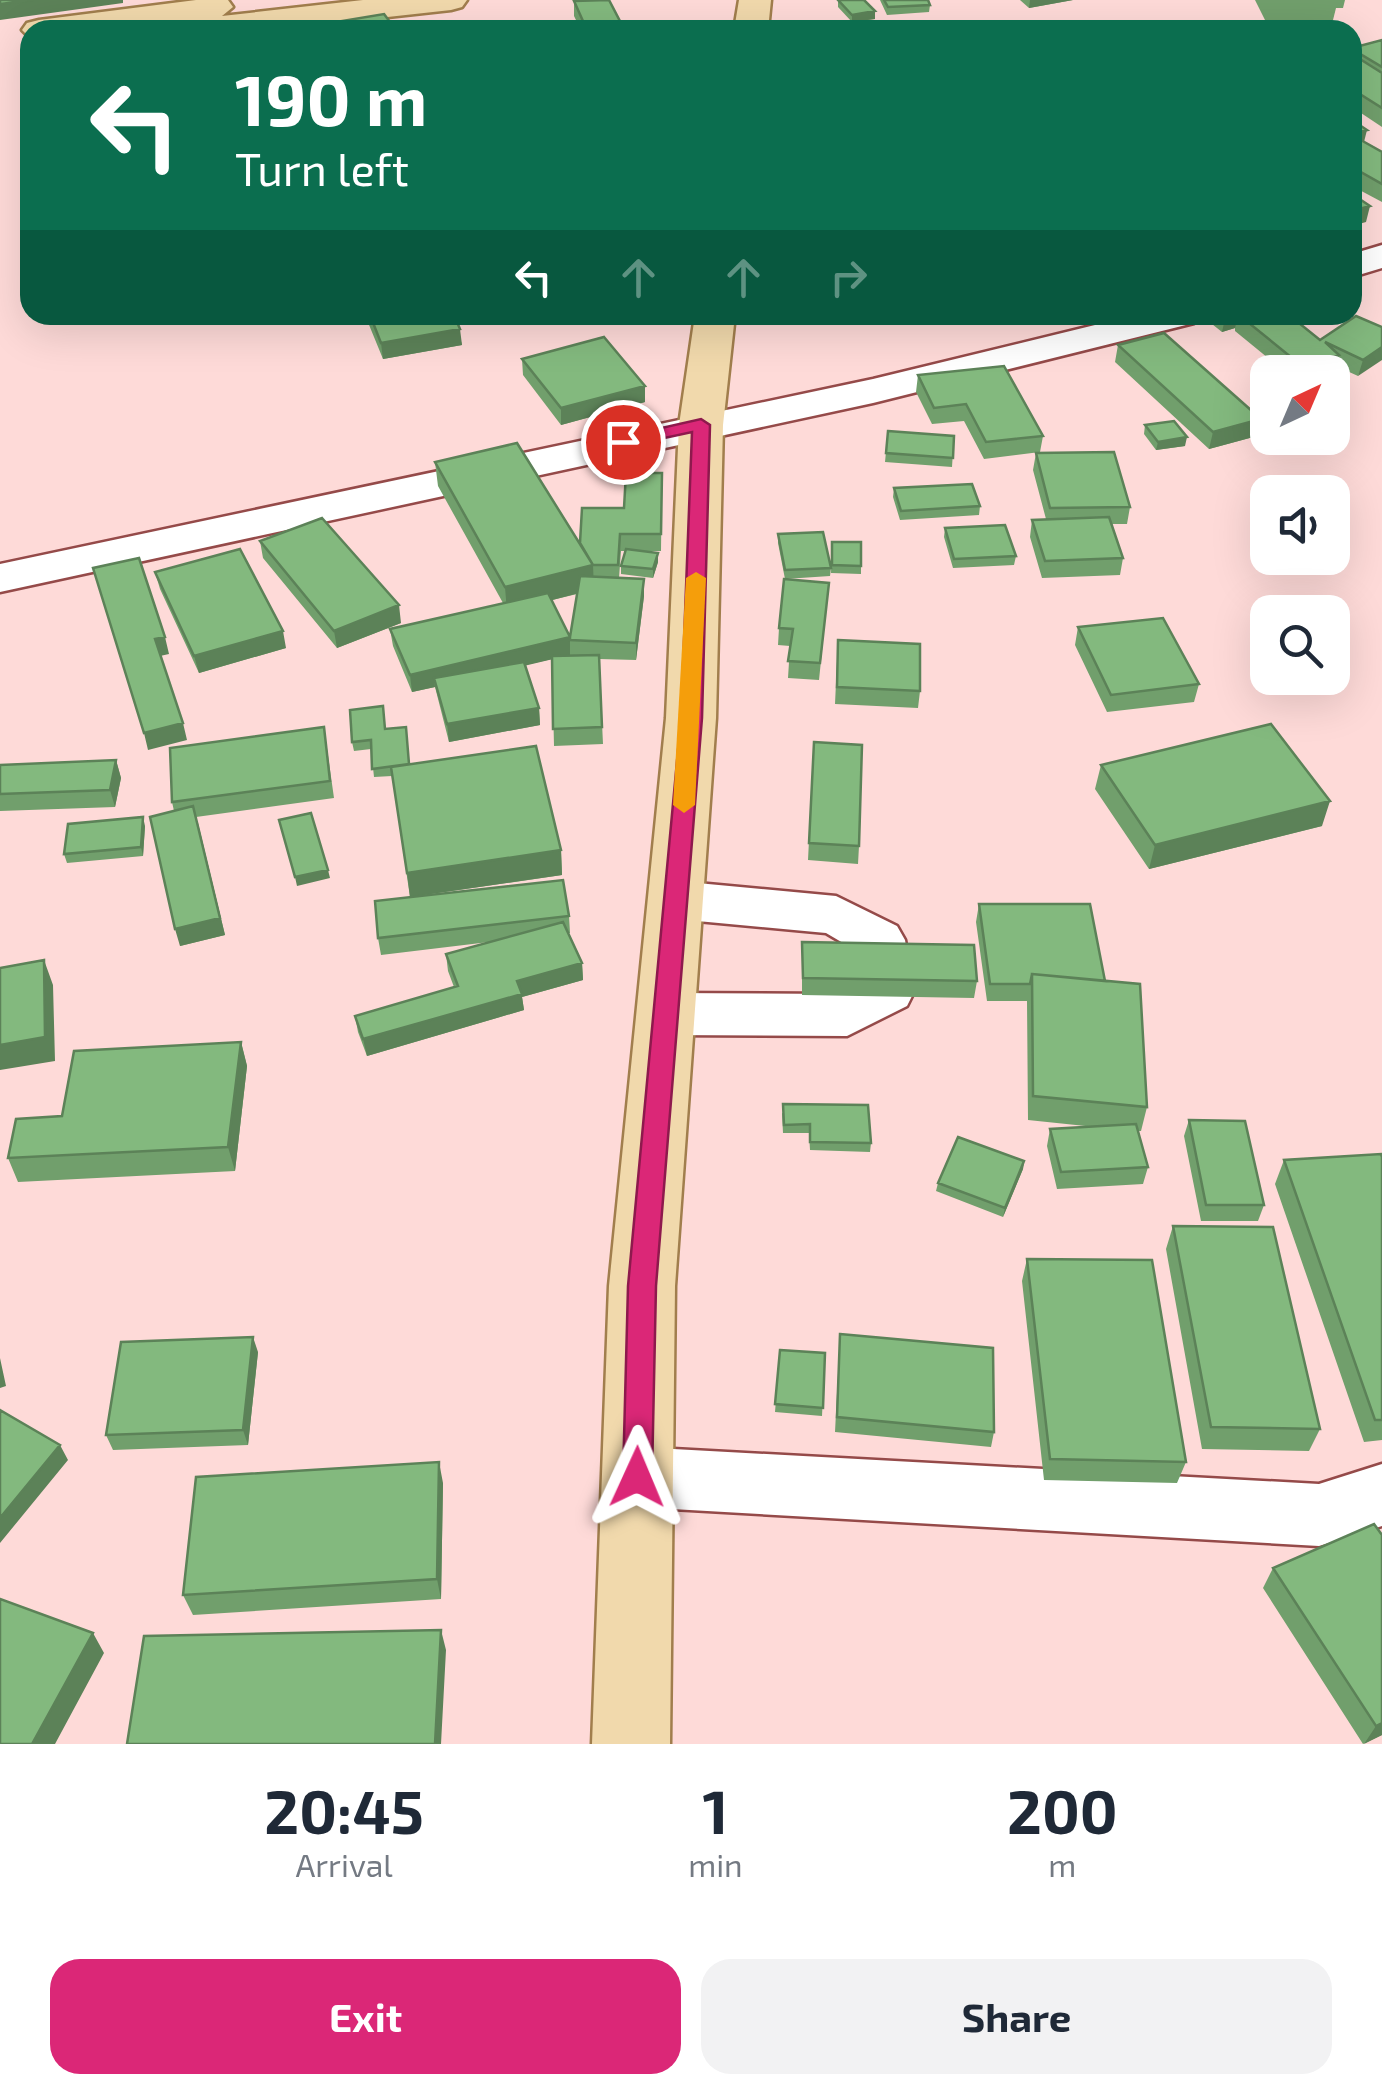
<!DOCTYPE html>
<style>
body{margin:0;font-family:"Exo 2",sans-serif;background:#f2f2f3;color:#1f2937;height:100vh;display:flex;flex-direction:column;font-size:38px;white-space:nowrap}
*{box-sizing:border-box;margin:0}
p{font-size:32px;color:#747a83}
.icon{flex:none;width:55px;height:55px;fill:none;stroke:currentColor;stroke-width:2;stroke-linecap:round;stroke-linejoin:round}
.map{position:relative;height:1744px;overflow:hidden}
.panel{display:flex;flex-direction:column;background:#fff;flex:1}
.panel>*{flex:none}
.top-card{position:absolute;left:20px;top:20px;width:1342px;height:305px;border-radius:30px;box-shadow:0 10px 40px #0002;background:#0b6e4f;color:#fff;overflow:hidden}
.needle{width:65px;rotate:44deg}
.buttons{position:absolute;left:1250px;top:355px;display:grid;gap:20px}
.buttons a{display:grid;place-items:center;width:100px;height:100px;border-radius:20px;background:#fff;box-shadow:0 10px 40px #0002;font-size:50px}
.pin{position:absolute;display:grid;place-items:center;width:85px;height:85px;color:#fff;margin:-42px;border:5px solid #fff;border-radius:50%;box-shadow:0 2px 10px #0007}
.me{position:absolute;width:110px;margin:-55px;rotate:1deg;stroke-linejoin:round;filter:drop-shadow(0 0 8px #0008)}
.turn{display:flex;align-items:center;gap:35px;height:210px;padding:0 50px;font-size:45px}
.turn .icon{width:130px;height:130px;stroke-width:2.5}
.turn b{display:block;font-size:70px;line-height:85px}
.lanes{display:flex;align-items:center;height:95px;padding:0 50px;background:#0003;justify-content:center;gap:50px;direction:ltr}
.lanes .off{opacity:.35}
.eta{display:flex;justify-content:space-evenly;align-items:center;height:170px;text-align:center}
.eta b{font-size:60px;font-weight:700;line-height:70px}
.button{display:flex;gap:20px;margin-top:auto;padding:20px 50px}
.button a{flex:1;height:115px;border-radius:30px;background:#db2777;color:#fff;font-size:40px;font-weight:700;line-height:115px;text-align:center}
.button a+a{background:#f2f2f3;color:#1f2937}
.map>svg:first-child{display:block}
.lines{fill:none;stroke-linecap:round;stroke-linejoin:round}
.minor-casing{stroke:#954a49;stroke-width:5}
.major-casing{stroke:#a17e4d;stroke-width:5}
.minor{fill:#fff;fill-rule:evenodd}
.major{fill:#f1d9ac;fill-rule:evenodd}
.wall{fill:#719f6c;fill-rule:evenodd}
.shaded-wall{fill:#5c8258}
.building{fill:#83b97e;stroke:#5c8258;stroke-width:2.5}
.route{fill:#db2777;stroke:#8e194d;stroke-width:2.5}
.slow{fill:#f59e0b}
</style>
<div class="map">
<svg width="1382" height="1744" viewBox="0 0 1382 1744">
<rect width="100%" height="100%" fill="#fedad8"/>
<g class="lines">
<defs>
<path id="minor" d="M 1382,245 L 1382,268 L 1352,277 L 1352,254 Z
M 1136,315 L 1199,315 L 1194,323 L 873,403 L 0,592 L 0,564 L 873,379 Z
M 676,881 L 836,896 L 897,926 L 905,940 L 914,992 L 907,1006 L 847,1036 L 666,1035 L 647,1029 L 639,1014 L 647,999 L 666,993 L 839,994 L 860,983 L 855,950 L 826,933 L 676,919 L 658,913 L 651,900 L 658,887 Z
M 637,1447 L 1319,1484 L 1382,1464 L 1382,1526 L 1319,1546 L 637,1507 L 614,1498 L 605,1477 L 614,1456 Z"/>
<path id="major" d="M 196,0 L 228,0 L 233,7 L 222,16 L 363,0 L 467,0 L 462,7 L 451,10 L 270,30 L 164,30 L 169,23 L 115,30 L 30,30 L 30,38 L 22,30 L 27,23 L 39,20 Z
M 739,0 L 771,0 L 768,30 L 734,30 Z
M 695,315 L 735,315 L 723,425 L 716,718 L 675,1286 L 670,1744 L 592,1744 L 609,1286 L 666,718 L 679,425 Z"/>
</defs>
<use href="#minor" class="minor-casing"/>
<use href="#major" class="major-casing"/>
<use href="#minor" class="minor"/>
<use href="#major" class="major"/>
</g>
<path class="wall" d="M 838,0 L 875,11 L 875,19 L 852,22 L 838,7 Z
M 880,0 L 928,0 L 930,5 L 929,12 L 887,15 Z
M 1020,0 L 1073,0 L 1029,8 Z
M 1255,0 L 1345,0 L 1343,8 L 1336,8 L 1333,20 L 1265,20 Z
M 574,1 L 623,27 L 623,30 L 581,30 L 574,16 Z
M 1382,40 L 1382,127 L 1352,107 L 1352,45 L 1355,47 Z
M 1352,120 L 1364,142 L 1382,152 L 1382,202 L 1352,186 Z
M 365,315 L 454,315 L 462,345 L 383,359 Z
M 1208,315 L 1289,315 L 1320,340 L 1382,327 L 1358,376 L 1336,366 L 1335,371 L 1330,372 L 1285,372 L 1235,331 L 1235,328 L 1222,332 L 1207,320 Z
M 1118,345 L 1261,419 L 1257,436 L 1209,449 L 1115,362 Z
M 522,359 L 645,402 L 561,425 L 523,375 Z
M 918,375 L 1043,436 L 1040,452 L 984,459 L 964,421 L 932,424 L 916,392 Z
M 1145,425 L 1185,446 L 1156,450 L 1144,434 Z
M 888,431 L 954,436 L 952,467 L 885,462 Z
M 1036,453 L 1130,507 L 1127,524 L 1112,524 L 1123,558 L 1120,575 L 1042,578 L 1030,537 L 1032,520 L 1046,519 L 1033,470 Z
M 435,462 L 580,543 L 624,508 L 662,473 L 661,551 L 644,551 L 658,562 L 653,578 L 621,574 L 621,566 L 626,551 L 621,551 L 619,578 L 644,596 L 636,660 L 599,659 L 603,744 L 554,746 L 552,659 L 525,665 L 539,708 L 540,725 L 449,742 L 435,687 L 412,692 L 393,646 L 390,629 L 503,603 L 438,486 ZM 577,594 L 570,637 L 552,600 Z
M 894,488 L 980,506 L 979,515 L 900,520 L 893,497 Z
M 945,528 L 1016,556 L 1014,565 L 953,568 L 944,537 Z
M 778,534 L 831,568 L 830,576 L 785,579 L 778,543 Z
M 260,541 L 401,623 L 337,648 L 263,558 Z
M 832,542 L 861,566 L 861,574 L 831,573 Z
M 155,572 L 286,648 L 199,673 L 160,589 Z
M 829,583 L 819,680 L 788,678 L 790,646 L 778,645 L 779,628 Z
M 1078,627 L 1199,684 L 1194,702 L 1107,712 L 1075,645 Z
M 838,640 L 920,691 L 918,708 L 835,704 Z
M 324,727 L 334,798 L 196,817 L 225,935 L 180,946 L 174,811 L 172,802 Z
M 386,729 L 410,764 L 561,850 L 562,875 L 418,896 L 569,916 L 570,933 L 568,933 L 582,963 L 583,980 L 522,997 L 524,1010 L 367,1056 L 358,1032 L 355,1016 L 454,987 L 448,971 L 446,954 L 489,942 L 381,955 L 378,938 L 410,897 L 392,776 L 374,777 L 371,749 L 354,751 L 352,742 Z
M 814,742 L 859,846 L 858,864 L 808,860 Z
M 116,760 L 121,778 L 115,807 L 0,811 L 0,765 Z
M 1101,765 L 1322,826 L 1149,869 L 1095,789 Z
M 145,826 L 143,856 L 67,863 L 64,854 Z
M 979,904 L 1105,981 L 1147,1107 L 1141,1131 L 1138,1131 L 1148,1167 L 1143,1184 L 1057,1189 L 1047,1146 L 1050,1129 L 1095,1127 L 1028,1120 L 1027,1001 L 987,1001 L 976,922 Z
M 802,942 L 977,981 L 974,998 L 802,995 Z
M 241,1042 L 247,1066 L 235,1171 L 18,1182 L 8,1158 L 62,1116 Z
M 782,1113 L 871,1143 L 870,1152 L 810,1150 L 809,1133 L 783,1133 Z
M 1189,1120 L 1264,1205 L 1258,1221 L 1201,1221 L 1184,1136 Z
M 1382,1157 L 1382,1440 L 1364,1442 L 1275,1184 L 1284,1160 Z
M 1024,1161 L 1023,1169 L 1003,1217 L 936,1191 L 938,1183 Z
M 1173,1226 L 1320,1429 L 1309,1451 L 1202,1449 L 1166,1249 Z
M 1027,1259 L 1186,1462 L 1177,1483 L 1044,1480 L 1022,1281 Z
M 840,1334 L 994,1432 L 991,1447 L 835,1432 Z
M 780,1350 L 825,1353 L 822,1416 L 775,1412 Z
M 258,1352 L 248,1445 L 113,1450 L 106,1435 Z
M 443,1483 L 441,1599 L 193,1615 L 183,1595 Z
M 1382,1535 L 1382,1735 L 1363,1744 L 1263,1588 L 1273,1568 Z"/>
<path class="shaded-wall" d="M 33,0 L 123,0 L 123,3 L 0,20 L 0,4 Z
M 1030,0 L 1073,0 L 1029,8 Z
M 875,11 L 875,19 L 852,22 L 852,15 Z
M 1367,130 L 1363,146 L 1352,148 L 1352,133 Z
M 1370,206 L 1366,222 L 1352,226 L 1352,211 Z
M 1237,320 L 1235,328 L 1222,332 L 1224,323 Z
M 460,329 L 462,345 L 383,359 L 381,343 Z
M 1382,347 L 1382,360 L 1358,376 L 1363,360 Z
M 1339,355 L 1335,371 L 1300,372 L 1302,366 Z
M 645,386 L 645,402 L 561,425 L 561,408 Z
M 1261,419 L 1257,436 L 1209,449 L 1213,432 Z
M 1187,437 L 1185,446 L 1156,450 L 1158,442 Z
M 658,553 L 658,562 L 653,578 L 653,569 Z
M 593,565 L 594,589 L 507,612 L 505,587 Z
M 644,579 L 644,596 L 636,660 L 636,643 Z
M 399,605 L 401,623 L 337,648 L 334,631 Z
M 283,631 L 286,648 L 199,673 L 194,656 Z
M 165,637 L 169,654 L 160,656 L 155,639 Z
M 570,637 L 570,655 L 436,687 L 434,678 L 435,687 L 412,692 L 410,675 Z
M 539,708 L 540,725 L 449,742 L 447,724 Z
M 183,723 L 187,740 L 148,750 L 144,733 Z
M 116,760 L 121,778 L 115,807 L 110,790 Z
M 1330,801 L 1322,826 L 1149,869 L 1155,845 Z
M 143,817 L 145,826 L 143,856 L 141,847 Z
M 198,823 L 225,935 L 180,946 L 175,929 Z
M 561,850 L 562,875 L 410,897 L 407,873 Z
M 328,870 L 330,878 L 297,886 L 295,877 Z
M 44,960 L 53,985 L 55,1061 L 0,1070 L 0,1045 Z
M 582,963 L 583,980 L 522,997 L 524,1010 L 367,1056 L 363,1039 L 517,981 Z
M 241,1042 L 247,1066 L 235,1171 L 228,1147 Z
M 1024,1161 L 1023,1169 L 1003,1217 L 1005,1208 Z
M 253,1337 L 258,1352 L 248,1445 L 243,1430 Z
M 0,1358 L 6,1386 L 0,1388 Z
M 60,1445 L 68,1460 L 0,1543 L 0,1518 Z
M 439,1462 L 443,1483 L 441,1599 L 437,1579 Z
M 441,1630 L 446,1650 L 441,1744 L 435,1744 Z
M 93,1633 L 104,1653 L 55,1744 L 32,1744 Z
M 1382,1723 L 1382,1735 L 1364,1744 L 1376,1726 Z"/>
<path class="building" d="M 0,0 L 33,0 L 0,4 Z
M 609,0 L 623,27 L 587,30 L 574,1 Z
M 838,0 L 864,0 L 875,11 L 852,15 Z
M 884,0 L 928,0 L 930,5 L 888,7 Z
M 384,14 L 396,30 L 288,30 Z
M 1382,40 L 1382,67 L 1352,49 L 1352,48 Z
M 1352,54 L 1382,73 L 1382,108 L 1352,89 Z
M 1352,120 L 1367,130 L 1352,133 Z
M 1359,139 L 1382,152 L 1382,184 L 1352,167 L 1352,141 Z
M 1352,194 L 1370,206 L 1352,211 Z
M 370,315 L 454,315 L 460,329 L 381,343 Z
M 1214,315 L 1238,315 L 1237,320 L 1224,323 Z
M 1239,315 L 1289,315 L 1320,340 L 1356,316 L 1382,327 L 1382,347 L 1363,360 L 1325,342 L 1339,355 L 1302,366 Z
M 1164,333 L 1261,419 L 1213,432 L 1118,345 Z
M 604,337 L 645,386 L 561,408 L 522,359 Z
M 1004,366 L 1043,436 L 986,442 L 966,404 L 934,408 L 918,375 Z
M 1174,421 L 1187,437 L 1158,442 L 1145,425 Z
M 888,431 L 954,436 L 953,458 L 886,453 Z
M 517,443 L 593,565 L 505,587 L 435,462 Z
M 1114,452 L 1130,507 L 1050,508 L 1036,453 Z
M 626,473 L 662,473 L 661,534 L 620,534 L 618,565 L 591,565 L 593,565 L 580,543 L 582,508 L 624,508 Z
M 972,484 L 980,506 L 901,511 L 894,488 Z
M 1109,517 L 1123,558 L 1045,561 L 1032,520 Z
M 322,518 L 399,605 L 334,631 L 260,541 Z
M 1005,525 L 1016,556 L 954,559 L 945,528 Z
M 823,532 L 831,568 L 785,570 L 778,534 Z
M 832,542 L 861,542 L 861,566 L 832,565 Z
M 240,549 L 283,631 L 194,656 L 155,572 Z
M 626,549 L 658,553 L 653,569 L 621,566 Z
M 139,558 L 165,637 L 155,639 L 183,723 L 144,733 L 93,568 Z
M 580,576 L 644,579 L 636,643 L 570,640 L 570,637 L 410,675 L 390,629 L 548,593 L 570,637 Z
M 784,579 L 829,583 L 820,663 L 788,661 L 793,629 L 779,628 Z
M 1163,618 L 1199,684 L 1111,695 L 1078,627 Z
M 838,640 L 920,644 L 920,691 L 837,687 Z
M 599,655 L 602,727 L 553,729 L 552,656 Z
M 524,662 L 539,708 L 447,724 L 434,678 Z
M 383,706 L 385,729 L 406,727 L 409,764 L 372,769 L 371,740 L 352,742 L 350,710 Z
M 1271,724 L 1330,801 L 1155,845 L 1101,765 Z
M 324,727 L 330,781 L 172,802 L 170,748 Z
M 814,742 L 862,745 L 859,846 L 809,843 Z
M 536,746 L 561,850 L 407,873 L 391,767 Z
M 116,760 L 110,790 L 0,794 L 0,765 Z
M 193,806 L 220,918 L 175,929 L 150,817 Z
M 311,813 L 328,870 L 295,877 L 279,820 Z
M 143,817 L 141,847 L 64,854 L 68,824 Z
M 563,880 L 569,916 L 378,938 L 375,901 Z
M 979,904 L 1090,904 L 1105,981 L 1032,974 L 1030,984 L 990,984 Z
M 563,922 L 582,963 L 517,981 L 522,994 L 363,1039 L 355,1016 L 458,986 L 446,954 Z
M 802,942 L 974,945 L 977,981 L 803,978 Z
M 44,960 L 45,1037 L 0,1045 L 0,968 Z
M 1032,974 L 1140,984 L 1147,1107 L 1033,1096 Z
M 241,1042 L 228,1147 L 8,1158 L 16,1119 L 62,1116 L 74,1051 Z
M 783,1104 L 868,1105 L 871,1143 L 810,1142 L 810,1124 L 784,1125 Z
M 1189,1120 L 1245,1121 L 1264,1205 L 1206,1205 Z
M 1136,1124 L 1148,1167 L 1061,1172 L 1050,1129 Z
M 958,1137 L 1024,1161 L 1005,1208 L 938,1183 Z
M 1381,1154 L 1382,1157 L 1382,1420 L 1375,1420 L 1284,1160 Z
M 1173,1226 L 1273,1227 L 1320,1429 L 1211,1427 Z
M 1027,1259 L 1152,1260 L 1186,1462 L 1050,1459 Z
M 840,1334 L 993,1348 L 994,1432 L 837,1417 Z
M 253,1337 L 243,1430 L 106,1435 L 121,1342 Z
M 780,1350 L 825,1353 L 823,1408 L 775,1404 Z
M 0,1410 L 60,1445 L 0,1518 Z
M 439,1462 L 437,1579 L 183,1595 L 196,1477 Z
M 1374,1524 L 1382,1535 L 1382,1723 L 1376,1726 L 1273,1568 Z
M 0,1599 L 93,1633 L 32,1744 L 0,1744 Z
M 441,1630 L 435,1744 L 127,1744 L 144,1636 Z"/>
<path class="route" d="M 701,419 L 710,425 L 702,718 L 656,1286 L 652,1477 L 648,1487 L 637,1491 L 627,1487 L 623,1477 L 628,1286 L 681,718 L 692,432 L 623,447 L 614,442 L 617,438 Z"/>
<path class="slow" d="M 696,572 L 706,578 L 695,805 L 684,813 L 673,805 L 686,578 Z"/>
</svg>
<div class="buttons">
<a><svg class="needle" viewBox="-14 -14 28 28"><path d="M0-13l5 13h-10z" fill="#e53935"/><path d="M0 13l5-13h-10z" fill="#747a83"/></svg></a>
<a><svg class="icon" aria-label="sound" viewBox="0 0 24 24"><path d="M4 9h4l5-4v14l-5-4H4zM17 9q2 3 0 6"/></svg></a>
<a><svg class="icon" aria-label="search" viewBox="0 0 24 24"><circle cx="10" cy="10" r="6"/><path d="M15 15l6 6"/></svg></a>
</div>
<div class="pin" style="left:623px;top:442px;background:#d93025"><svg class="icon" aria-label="arrive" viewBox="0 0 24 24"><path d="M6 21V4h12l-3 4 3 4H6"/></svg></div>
<svg class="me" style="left:637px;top:1477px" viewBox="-20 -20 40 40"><path d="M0-17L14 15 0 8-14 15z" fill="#db2777" stroke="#fff" stroke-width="4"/></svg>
<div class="top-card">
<div class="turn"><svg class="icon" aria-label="left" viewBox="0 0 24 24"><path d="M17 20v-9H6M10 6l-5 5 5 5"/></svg><div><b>190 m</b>Turn left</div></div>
<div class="lanes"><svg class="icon" aria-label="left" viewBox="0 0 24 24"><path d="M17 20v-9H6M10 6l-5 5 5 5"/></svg><svg class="icon off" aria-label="ahead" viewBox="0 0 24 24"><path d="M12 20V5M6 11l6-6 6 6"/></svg><svg class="icon off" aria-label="ahead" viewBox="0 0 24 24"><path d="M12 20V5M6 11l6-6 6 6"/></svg><svg class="icon off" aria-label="right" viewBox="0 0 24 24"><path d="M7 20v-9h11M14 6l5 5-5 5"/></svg></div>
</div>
</div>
<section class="panel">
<div class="eta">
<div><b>20:45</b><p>Arrival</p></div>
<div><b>1</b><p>min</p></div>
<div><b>200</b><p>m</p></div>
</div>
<div class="button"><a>Exit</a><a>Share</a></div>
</section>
